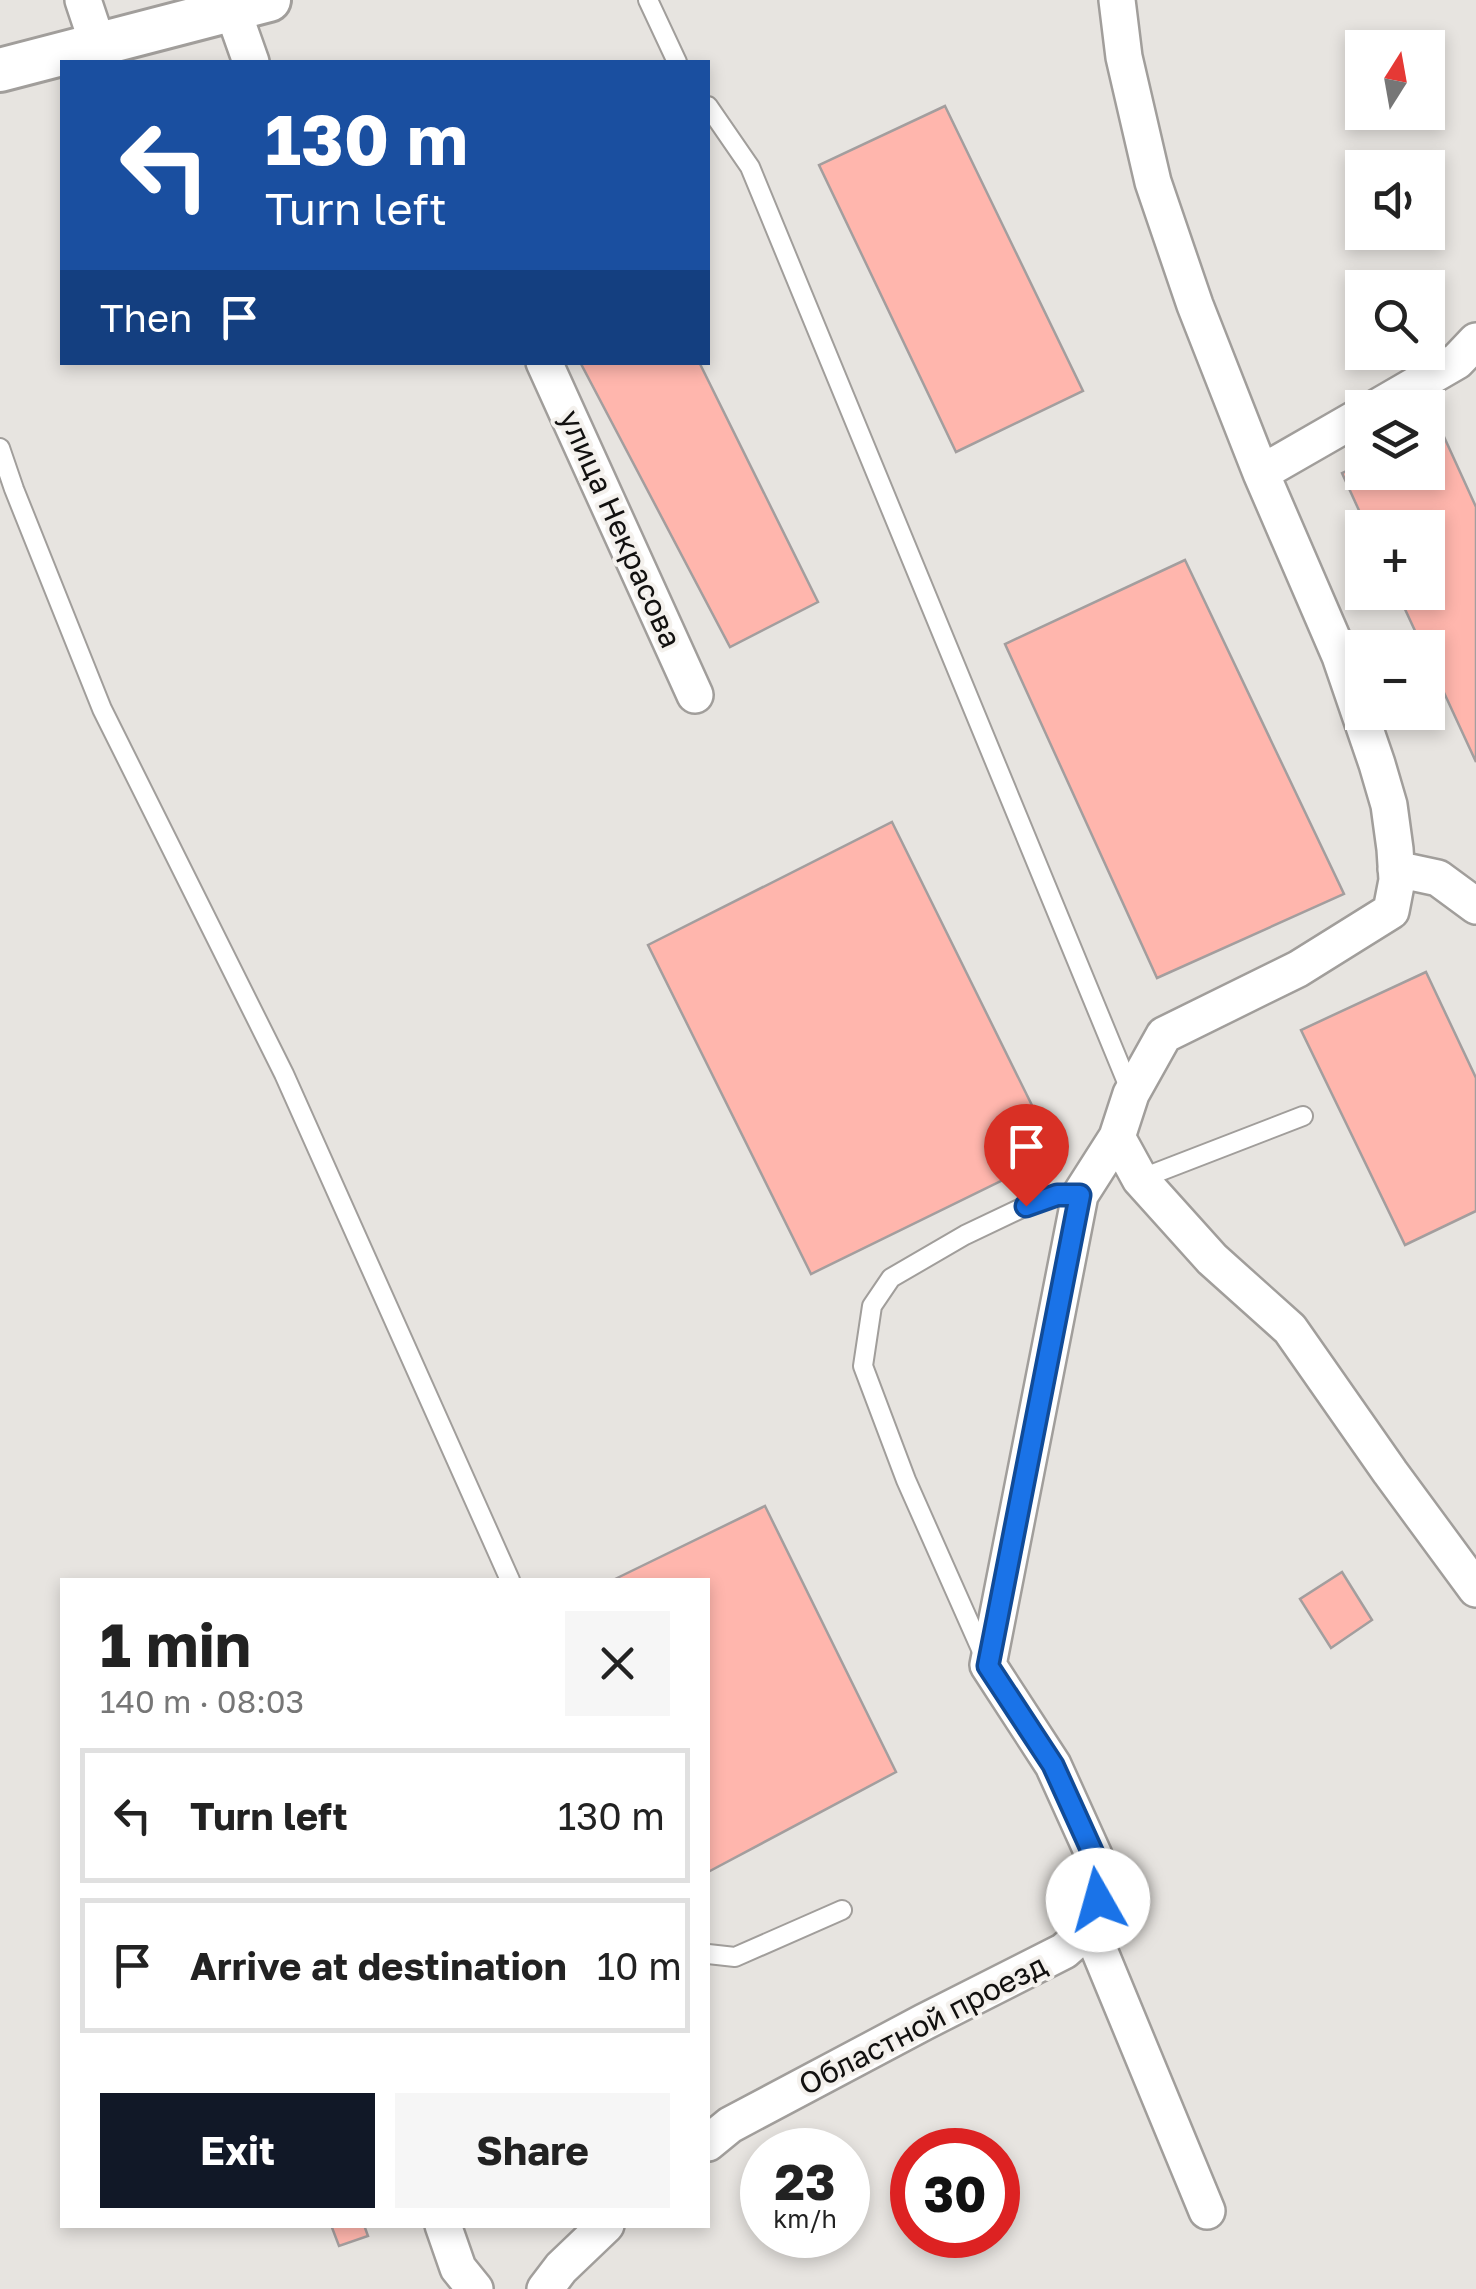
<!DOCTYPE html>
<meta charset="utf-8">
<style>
body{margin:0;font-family:"Golos Text",sans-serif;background:#f6f6f6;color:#222;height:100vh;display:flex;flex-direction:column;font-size:38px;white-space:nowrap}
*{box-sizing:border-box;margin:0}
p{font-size:32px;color:#767676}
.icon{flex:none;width:55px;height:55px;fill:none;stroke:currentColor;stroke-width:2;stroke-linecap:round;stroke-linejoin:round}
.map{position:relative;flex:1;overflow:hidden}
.side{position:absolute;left:60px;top:1578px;width:650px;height:650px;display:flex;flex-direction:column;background:#fff;border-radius:0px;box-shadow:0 5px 15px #0003}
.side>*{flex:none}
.hud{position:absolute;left:60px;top:60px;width:650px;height:305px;border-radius:0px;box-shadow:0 5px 15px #0003;background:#1a4fa0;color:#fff;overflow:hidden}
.needle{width:65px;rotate:11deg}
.tools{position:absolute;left:1345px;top:30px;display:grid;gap:20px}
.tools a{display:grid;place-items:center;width:100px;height:100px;border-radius:0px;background:#fff;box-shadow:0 5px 15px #0003;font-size:50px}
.speed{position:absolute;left:740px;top:2128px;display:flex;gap:20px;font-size:50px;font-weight:700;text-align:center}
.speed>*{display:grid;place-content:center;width:130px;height:130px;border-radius:50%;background:#fff;box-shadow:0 5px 15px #0003;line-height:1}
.speed small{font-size:25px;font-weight:400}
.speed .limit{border:15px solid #d22;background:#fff;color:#111}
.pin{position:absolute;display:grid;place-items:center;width:85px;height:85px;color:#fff;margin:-102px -42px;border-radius:50% 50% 50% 0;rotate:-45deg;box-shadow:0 0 10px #0007}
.pin .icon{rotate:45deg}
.me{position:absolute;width:110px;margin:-55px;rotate:353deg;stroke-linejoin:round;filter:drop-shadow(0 0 8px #0008)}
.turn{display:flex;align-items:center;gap:35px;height:210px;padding:0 40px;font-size:45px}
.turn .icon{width:130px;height:130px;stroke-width:2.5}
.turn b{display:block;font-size:70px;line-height:85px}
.then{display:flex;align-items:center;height:95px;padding:0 40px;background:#0003;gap:20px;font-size:38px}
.round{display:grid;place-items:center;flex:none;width:105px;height:105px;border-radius:0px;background:#f6f6f6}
.headline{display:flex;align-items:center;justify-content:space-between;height:170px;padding:0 40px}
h1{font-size:60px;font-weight:700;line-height:75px}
.cta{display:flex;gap:20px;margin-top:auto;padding:20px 40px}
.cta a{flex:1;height:115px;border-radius:0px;background:#111827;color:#fff;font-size:40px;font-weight:700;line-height:115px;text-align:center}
.cta a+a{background:#f6f6f6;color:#222}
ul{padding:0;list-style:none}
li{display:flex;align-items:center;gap:30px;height:135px;margin:0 20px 15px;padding:0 20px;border:5px solid #e0e0e0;border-radius:0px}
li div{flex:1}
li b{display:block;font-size:38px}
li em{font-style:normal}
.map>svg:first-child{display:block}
.building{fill:#ffb6ad;stroke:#a39e9e;stroke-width:2.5}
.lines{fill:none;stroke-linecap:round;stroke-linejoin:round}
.service-casing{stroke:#a19e9b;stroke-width:22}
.minor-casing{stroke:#a19e9b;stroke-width:40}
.tertiary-casing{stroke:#a19e9b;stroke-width:48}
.service{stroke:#fff;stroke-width:18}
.minor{stroke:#fff;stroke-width:35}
.tertiary{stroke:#fff;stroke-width:42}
.route-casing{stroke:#114b97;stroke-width:25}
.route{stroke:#1a73e8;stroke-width:18}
.labels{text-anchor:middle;stroke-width:8;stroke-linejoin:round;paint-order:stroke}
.street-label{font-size:30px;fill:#121110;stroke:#f4f1ed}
</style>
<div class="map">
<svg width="1476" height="2289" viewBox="0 0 1476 2289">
<rect width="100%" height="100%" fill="#e7e4e0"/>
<path class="building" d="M 945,106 L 1083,391 L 956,452 L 819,165 Z
M 580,362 L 699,362 L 818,602 L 730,647 Z
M 1440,428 L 1476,507 L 1476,762 L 1428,658 L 1428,648 L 1423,648 L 1397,592 L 1428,592 L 1428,528 L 1367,528 L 1342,473 L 1362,464 L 1362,472 L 1428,472 L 1428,434 Z
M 1185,560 L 1344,894 L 1157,978 L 1005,644 Z
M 892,822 L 1056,1154 L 811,1274 L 648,945 Z
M 1426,972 L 1476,1078 L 1476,1211 L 1405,1245 L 1301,1030 Z
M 765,1506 L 896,1772 L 708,1872 L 708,1580 L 613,1580 Z
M 1342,1572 L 1372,1620 L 1331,1648 L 1300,1599 Z
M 331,2225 L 364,2225 L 368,2236 L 339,2246 Z"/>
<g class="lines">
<defs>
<path id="service" d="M 648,0 L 677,62
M 708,106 L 750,167 L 1131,1092
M 0,448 L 14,489 L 102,709 L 284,1074 L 510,1580
M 1140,1179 L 1303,1116
M 985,1658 L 906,1480 L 863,1366 L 872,1306 L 891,1278 L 965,1235 L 1026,1206 L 1057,1195 L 1080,1195
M 708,1954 L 735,1957 L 842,1910"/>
<path id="minor" d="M 83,0 L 98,45
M 229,0 L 251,62
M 1117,0 L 1124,57 L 1153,182 L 1195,305 L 1261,473 L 1340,656 L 1377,764 L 1389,805 L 1395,849 L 1397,880 L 1391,911 L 1298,969 L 1164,1035 L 1131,1094 L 1117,1137 L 1140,1179 L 1212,1259 L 1290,1329 L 1390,1472 L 1476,1589
M 544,362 L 695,695
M 1376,408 L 1457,361 L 1476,341
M 1261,473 L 1362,415
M 1396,869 L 1438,878 L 1476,906
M 1090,1928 L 1207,2211
M 708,2143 L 730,2125 L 924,2022 L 1064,1951 L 1090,1928 L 1099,1901 L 1101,1871 L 1053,1765 L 988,1665 L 1080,1195 L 1117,1137
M 443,2225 L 458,2268 L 475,2289
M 545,2289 L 561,2268 L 606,2225"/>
<path id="tertiary" d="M 0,70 L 269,0"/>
</defs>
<use href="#service" class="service-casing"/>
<use href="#minor" class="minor-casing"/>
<use href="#tertiary" class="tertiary-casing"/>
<use href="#service" class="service"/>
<use href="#minor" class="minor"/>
<use href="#tertiary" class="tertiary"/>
</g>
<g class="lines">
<defs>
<path id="route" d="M 1026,1206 L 1057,1195 L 1080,1195 L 988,1666 L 1053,1765 L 1101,1871 L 1098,1900"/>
</defs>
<use href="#route" class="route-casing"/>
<use href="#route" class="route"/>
</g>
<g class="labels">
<g class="street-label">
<text transform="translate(620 529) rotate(66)" y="10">улица Некрасова</text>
<text transform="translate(923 2025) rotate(-27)" y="10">Областной проезд</text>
</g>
</g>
</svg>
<div class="tools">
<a><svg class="needle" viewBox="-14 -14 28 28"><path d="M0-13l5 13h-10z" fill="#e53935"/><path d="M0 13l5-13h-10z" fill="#767676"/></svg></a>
<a><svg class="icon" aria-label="sound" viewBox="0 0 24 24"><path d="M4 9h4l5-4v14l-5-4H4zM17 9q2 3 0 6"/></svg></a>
<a><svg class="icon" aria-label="search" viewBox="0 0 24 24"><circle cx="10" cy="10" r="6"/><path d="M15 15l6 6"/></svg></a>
<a><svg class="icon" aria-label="layers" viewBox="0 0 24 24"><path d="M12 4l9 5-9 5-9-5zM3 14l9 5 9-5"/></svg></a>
<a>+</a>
<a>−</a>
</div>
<div class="speed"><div>23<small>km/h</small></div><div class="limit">30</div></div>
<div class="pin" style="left:1026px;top:1206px;background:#d93025"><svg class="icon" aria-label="arrive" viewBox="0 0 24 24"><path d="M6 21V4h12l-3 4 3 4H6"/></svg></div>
<svg class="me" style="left:1098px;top:1900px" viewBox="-20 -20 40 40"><circle r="19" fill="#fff"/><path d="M0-13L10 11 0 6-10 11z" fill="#1a73e8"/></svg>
<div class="hud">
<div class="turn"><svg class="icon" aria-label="left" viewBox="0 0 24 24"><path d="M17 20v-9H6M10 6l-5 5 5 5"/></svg><div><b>130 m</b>Turn left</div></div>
<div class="then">Then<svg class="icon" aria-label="arrive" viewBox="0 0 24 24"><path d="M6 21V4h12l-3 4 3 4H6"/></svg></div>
</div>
<section class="side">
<div class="headline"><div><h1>1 min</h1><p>140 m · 08:03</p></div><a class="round"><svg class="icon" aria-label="close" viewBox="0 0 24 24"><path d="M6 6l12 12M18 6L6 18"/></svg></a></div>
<ul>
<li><svg class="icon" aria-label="left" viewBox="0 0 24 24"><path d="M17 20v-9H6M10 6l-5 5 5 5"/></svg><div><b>Turn left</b></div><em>130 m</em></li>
<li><svg class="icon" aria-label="arrive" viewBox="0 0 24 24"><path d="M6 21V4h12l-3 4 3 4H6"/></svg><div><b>Arrive at destination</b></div><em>10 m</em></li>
</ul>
<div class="cta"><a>Exit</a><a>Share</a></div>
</section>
</div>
